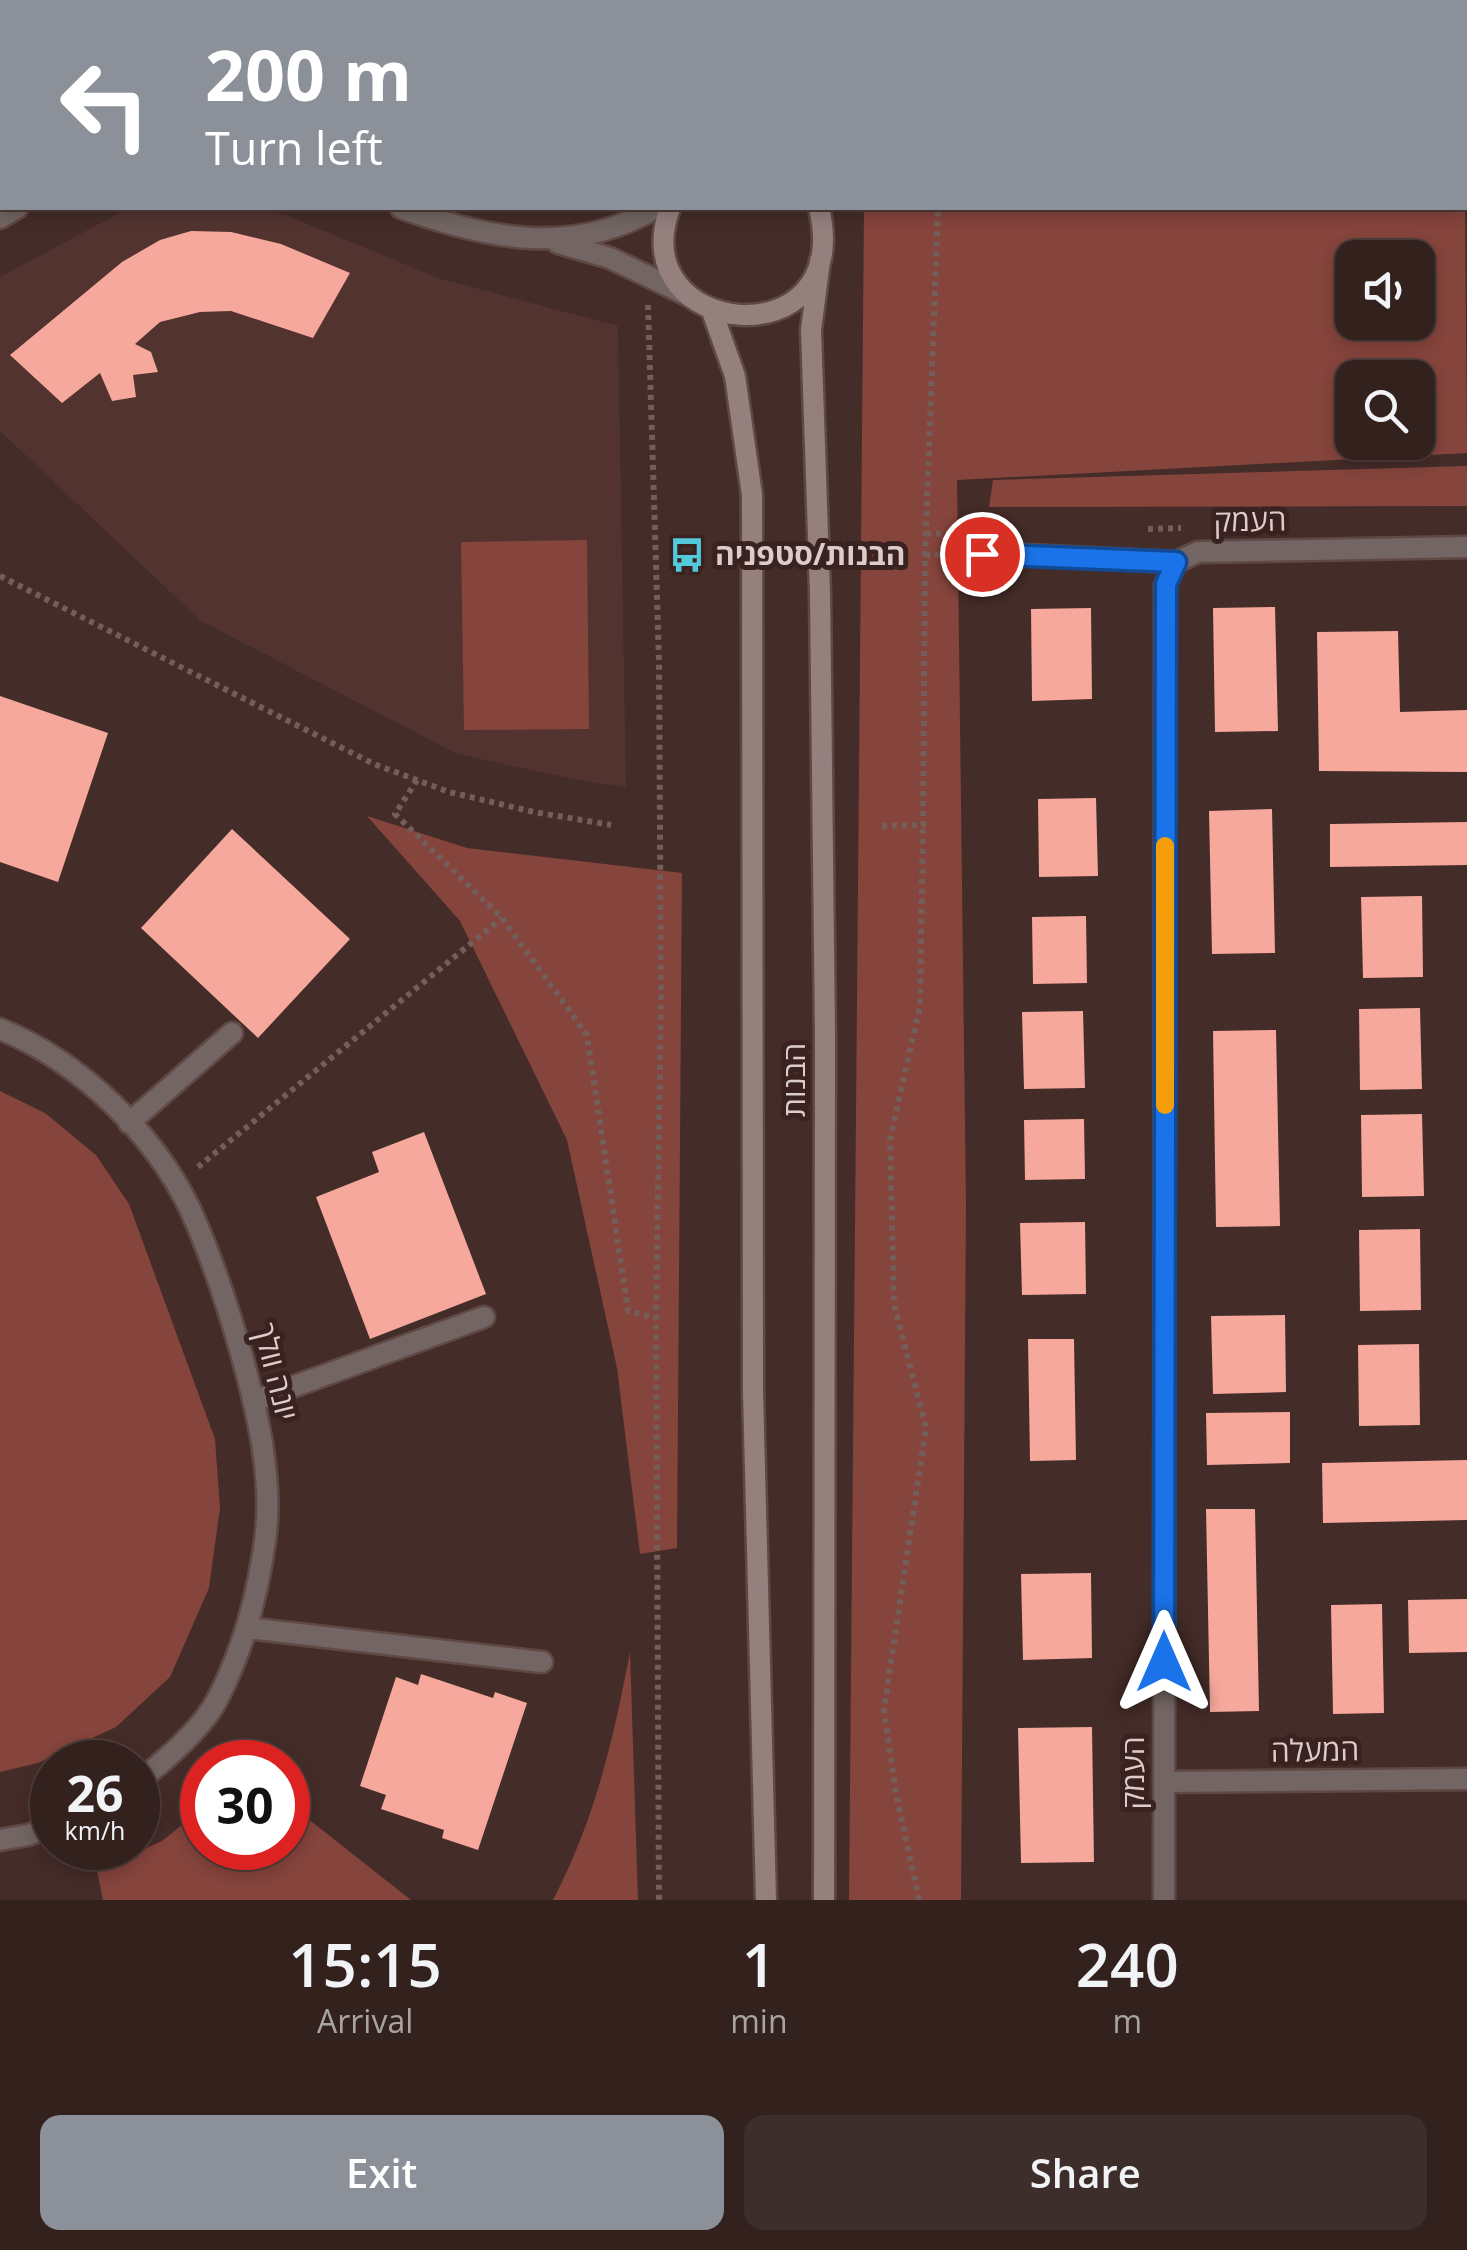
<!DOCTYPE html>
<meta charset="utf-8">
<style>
body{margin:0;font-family:"Open Sans",Heebo,sans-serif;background:#3e2e2b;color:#f1f3f6;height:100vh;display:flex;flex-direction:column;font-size:38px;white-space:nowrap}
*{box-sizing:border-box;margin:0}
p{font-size:32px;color:#a9a3a4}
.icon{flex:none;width:55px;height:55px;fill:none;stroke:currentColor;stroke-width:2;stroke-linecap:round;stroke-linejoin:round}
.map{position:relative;height:1900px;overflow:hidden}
.sheet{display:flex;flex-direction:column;background:#33211e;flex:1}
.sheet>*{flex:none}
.top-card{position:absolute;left:0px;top:0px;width:1468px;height:210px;box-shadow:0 5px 15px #0003,0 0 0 2px #4e3e3c;background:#8c9099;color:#fff;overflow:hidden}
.tools{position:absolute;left:1335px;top:240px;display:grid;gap:20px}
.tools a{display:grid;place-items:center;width:100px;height:100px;border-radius:20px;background:#33211e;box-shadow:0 5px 15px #0003,0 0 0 2px #4e3e3c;font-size:50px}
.speed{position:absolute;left:30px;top:1740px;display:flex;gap:20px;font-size:50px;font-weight:700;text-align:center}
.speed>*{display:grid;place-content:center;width:130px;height:130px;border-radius:50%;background:#33211e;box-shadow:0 5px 15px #0003,0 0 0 2px #4e3e3c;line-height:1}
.speed small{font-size:25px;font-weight:400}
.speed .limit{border:15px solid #d22;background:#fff;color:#111}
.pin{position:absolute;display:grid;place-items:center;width:85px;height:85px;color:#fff;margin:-42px;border:5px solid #fff;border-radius:50%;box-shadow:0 2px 10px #0007}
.me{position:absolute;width:110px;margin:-55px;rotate:0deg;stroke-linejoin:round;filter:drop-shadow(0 0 8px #0008)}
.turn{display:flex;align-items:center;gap:35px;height:210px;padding:0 40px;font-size:45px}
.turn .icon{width:130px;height:130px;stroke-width:2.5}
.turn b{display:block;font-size:70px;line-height:85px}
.eta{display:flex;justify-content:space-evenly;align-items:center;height:170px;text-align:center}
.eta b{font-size:60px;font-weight:600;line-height:70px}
.primary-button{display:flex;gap:20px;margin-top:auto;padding:20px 40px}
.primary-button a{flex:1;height:115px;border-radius:20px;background:#8c9099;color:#fff;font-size:40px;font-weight:600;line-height:115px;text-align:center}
.primary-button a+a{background:#3e2e2b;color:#f1f3f6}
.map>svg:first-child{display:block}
.built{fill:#52332f}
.green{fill:#85443c;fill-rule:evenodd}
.building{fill:#f6a89c}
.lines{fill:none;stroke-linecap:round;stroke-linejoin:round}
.lane-casing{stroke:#604945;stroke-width:25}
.street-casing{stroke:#604945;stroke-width:25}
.secondary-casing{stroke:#604945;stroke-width:25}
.path{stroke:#745e5a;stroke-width:6;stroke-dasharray:5 5;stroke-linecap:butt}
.lane{stroke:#726563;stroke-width:20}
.street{stroke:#726563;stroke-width:20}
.secondary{stroke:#94817e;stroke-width:20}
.route-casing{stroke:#114b97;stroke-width:25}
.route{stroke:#1a73e8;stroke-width:18}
.slow{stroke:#f59e0b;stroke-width:18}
.labels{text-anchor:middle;stroke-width:10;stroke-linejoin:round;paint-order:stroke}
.street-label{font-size:30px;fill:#ddcdca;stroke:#39221f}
.poi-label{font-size:30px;font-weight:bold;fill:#ddcdca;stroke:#39221f;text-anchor:start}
</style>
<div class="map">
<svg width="1467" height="1900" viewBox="0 0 1467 1900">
<rect width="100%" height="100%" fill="#442c28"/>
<path class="built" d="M 137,208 L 258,208 L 286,215 L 438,278 L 618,326 L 626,787 L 578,780 L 457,754 L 201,621 L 0,431 L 0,277 L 123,211 Z"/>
<path class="green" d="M 1465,206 L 1467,453 L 957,480 L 966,1205 L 961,1900 L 849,1900 L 864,208 ZM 1352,258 L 1418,258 L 1418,322 L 1352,322 ZM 1352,378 L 1418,378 L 1418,442 L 1352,442 Z
M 1467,466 L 1467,506 L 989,507 L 993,480 Z
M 587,540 L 589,729 L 464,730 L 461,542 Z
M 367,816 L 467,848 L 682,873 L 677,1548 L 640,1554 L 617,1368 L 567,1140 L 460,921 Z
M 0,1091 L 45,1113 L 96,1155 L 129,1204 L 215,1439 L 220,1508 L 209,1588 L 170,1677 L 116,1727 L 38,1763 L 0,1772 Z
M 630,1652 L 638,1900 L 553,1900 C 595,1819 613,1741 630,1652 Z
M 288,1803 L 411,1900 L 103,1900 L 97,1870 L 162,1841 L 202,1809 L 202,1848 L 288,1848 Z"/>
<path class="building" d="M 191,231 L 231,232 L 281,244 L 350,273 L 313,338 L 231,311 L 200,312 L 160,322 L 135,344 L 151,352 L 158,372 L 133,375 L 136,397 L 112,401 L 100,373 L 62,403 L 10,355 L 122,262 L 160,240 Z
M 1275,607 L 1278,731 L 1215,732 L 1213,608 Z
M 1091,608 L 1092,699 L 1032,701 L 1031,609 Z
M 1398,631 L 1400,712 L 1467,710 L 1467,772 L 1319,771 L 1317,632 Z
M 0,696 L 108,733 L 58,882 L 0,862 Z
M 1096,798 L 1098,876 L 1039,877 L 1038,799 Z
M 1272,809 L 1275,953 L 1212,954 L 1209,811 Z
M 1467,822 L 1467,865 L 1330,867 L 1330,824 Z
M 232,829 L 350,939 L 258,1038 L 141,928 Z
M 1422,896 L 1423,977 L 1363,978 L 1361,897 Z
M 1086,916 L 1087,983 L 1033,984 L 1032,917 Z
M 1420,1008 L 1422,1089 L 1360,1090 L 1359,1009 Z
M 1083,1011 L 1085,1088 L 1024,1089 L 1022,1012 Z
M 1276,1030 L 1280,1226 L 1216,1227 L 1213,1031 Z
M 1422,1114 L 1424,1196 L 1362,1197 L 1361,1115 Z
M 1084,1119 L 1085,1179 L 1025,1180 L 1024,1120 Z
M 424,1132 L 486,1294 L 370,1339 L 316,1197 L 379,1172 L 372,1152 Z
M 1085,1222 L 1086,1294 L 1022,1295 L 1020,1223 Z
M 1420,1229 L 1421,1310 L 1360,1311 L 1359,1230 Z
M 1285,1315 L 1286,1392 L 1213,1394 L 1211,1316 Z
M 1028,1339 L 1074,1339 L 1076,1460 L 1030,1461 Z
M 1419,1344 L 1420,1425 L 1359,1426 L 1358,1345 Z
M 1290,1412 L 1290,1463 L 1207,1465 L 1206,1413 Z
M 1467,1460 L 1467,1520 L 1323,1523 L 1322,1463 Z
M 1206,1509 L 1255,1509 L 1259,1711 L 1210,1712 Z
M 1091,1573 L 1092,1658 L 1023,1660 L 1021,1574 Z
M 1467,1599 L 1467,1652 L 1409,1653 L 1408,1600 Z
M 1382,1604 L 1384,1713 L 1333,1714 L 1331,1605 Z
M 421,1674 L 493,1698 L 495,1692 L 527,1703 L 478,1850 L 442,1838 L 444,1830 L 381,1809 L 386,1795 L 360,1786 L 396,1677 L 418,1685 Z
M 1092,1727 L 1094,1862 L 1021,1863 L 1018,1728 Z"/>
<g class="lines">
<defs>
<path id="lane" d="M 129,1123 L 232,1033
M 254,1401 L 484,1317
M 247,1628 L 542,1662"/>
<path id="street" d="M 707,0 L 707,2
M 198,2 L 203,0
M 255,2 L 256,0
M 401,208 C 488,239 572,257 656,208
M 0,218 L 17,208
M 558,243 L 610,258 L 689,296
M 982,553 L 1176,562
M 0,1029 C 79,1061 153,1132 190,1209 C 212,1257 229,1310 243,1360 C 258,1416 272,1475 266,1533 C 259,1591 244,1648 217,1700 C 202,1729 163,1762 138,1782
M 1164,1782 L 1467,1779
M 0,1840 L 28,1835 L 52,1826
M 1164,1900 L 1165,585 L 1176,562 L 1198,552 L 1467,547"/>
<path id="secondary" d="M 1442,0 L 1443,2
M 1465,33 L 1467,36
M 670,208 C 622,339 856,362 819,208
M 820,261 L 811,330 L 820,593 L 825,1034 L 824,1900
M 712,311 L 735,376 L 752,495 L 753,1392 L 766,1900"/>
</defs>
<use href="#lane" class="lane-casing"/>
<use href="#street" class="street-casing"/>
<use href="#secondary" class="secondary-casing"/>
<path class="path" d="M 647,0 L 648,2
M 942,0 L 942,2
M 648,305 L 659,662 L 661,1001 L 656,1318 L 659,1900
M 1148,529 L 1181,528
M 926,534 L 966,533
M 925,555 L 959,554
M 0,576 L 374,764 L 449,792 L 534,812 L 611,825
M 417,780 L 395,814 L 502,918 L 587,1035 L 628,1311 L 656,1318
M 882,826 L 923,825 L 925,555 L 938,208
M 198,1167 L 502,918
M 919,1900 L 896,1793 L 884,1709 L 926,1428 L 894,1304 L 890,1139 L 920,1006 L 923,825"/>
<use href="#lane" class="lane"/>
<use href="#street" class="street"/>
<use href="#secondary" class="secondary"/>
</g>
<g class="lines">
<defs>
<path id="route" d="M 982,554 L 1176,562 L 1166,584 L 1164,1662"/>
</defs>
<use href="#route" class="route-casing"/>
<use href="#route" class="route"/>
<path class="slow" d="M 1165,1105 L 1165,846"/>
</g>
<defs>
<symbol id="bus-bare" viewBox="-9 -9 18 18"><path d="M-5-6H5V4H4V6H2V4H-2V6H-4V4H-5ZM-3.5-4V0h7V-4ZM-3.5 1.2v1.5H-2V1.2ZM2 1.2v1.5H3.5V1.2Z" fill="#53cadc" stroke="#39221f" stroke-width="2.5" paint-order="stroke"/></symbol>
</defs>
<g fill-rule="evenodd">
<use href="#bus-bare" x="662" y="530" width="50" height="50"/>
</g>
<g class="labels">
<g class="street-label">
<text transform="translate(1250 521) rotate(-1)" y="10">העמק</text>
<text transform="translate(795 1080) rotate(-90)" y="10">הבנות</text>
<text transform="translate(275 1372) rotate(76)" y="10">יונה וולך</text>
<text transform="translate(1315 1751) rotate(-1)" y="10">המעלה</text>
<text transform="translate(1134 1773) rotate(-90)" y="10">העמק</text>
</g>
<g class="poi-label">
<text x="715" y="565">הבנות/סטפניה</text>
</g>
</g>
</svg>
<div class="tools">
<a><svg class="icon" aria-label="sound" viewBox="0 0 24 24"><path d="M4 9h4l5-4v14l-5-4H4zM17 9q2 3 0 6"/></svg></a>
<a><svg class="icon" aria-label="search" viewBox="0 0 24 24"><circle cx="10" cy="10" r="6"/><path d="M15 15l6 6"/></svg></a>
</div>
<div class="speed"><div>26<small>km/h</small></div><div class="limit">30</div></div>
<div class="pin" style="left:982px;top:554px;background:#d93025"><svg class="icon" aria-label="arrive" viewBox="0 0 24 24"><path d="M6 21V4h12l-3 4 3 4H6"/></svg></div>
<svg class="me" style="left:1164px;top:1662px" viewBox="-20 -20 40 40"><path d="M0-17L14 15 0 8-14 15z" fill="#1a73e8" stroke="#fff" stroke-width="4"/></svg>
<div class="top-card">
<div class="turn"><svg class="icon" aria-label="left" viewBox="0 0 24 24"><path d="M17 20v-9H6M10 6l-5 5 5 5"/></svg><div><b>200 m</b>Turn left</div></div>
</div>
</div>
<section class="sheet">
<div class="eta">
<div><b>15:15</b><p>Arrival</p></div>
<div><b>1</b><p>min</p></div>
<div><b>240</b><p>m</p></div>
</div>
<div class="primary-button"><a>Exit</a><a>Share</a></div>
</section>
